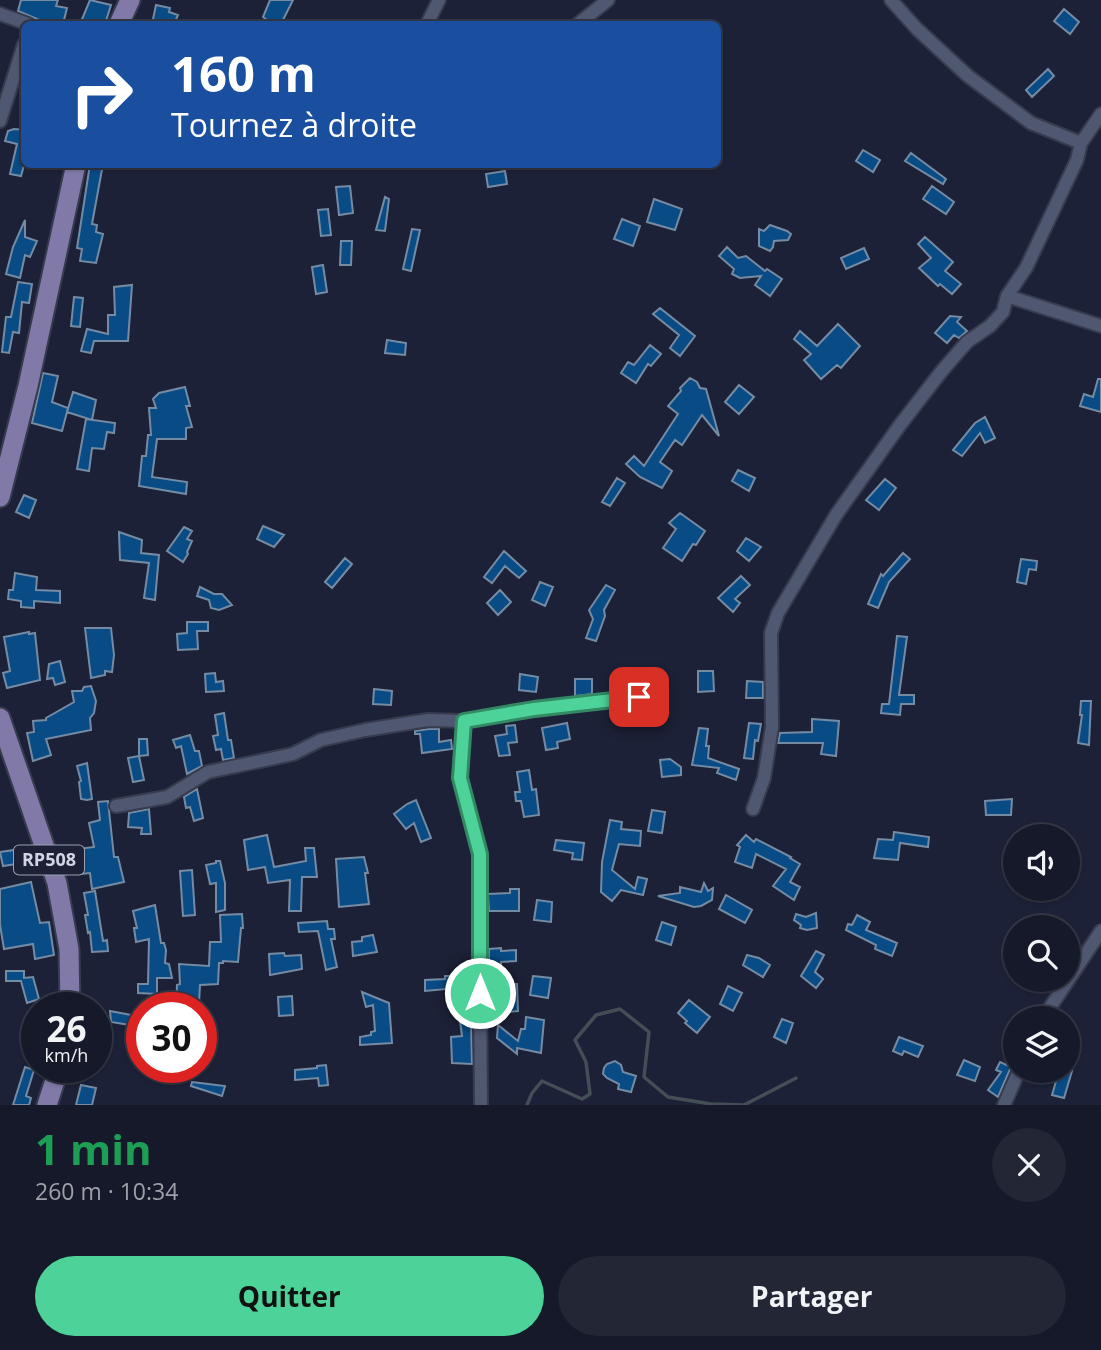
<!DOCTYPE html>
<html lang="fr">
<meta charset="utf-8">
<style>
body{margin:0;font-family:"Open Sans",sans-serif;background:#222635;color:#f1f3f6;height:100vh;display:flex;flex-direction:column;font-size:26px;white-space:nowrap}
*{box-sizing:border-box;margin:0}
p{font-size:23px;color:#9da0a8}
.icon{flex:none;width:38px;height:38px;fill:none;stroke:currentColor;stroke-width:2;stroke-linecap:round;stroke-linejoin:round}
.map{position:relative;height:1105px;overflow:hidden}
.details{display:flex;flex-direction:column;background:#151929;flex:1}
.details>*{flex:none}
.guide{position:absolute;left:21px;top:21px;width:700px;height:147px;border-radius:10px;box-shadow:0 2px 5px #0004,0 0 0 2px #343846;background:#1a4fa0;color:#fff;overflow:hidden}
.controls{position:absolute;left:1003px;top:824px;display:grid;gap:14px}
.controls a{display:grid;place-items:center;width:77px;height:77px;border-radius:50%;background:#151929;box-shadow:0 2px 5px #0004,0 0 0 2px #343846;font-size:35px}
.speed{position:absolute;left:21px;top:992px;display:flex;gap:14px;font-size:35px;font-weight:700;text-align:center}
.speed>*{display:grid;place-content:center;width:91px;height:91px;border-radius:50%;background:#151929;box-shadow:0 2px 5px #0004,0 0 0 2px #343846;line-height:1}
.speed small{font-size:18px;font-weight:400}
.speed .limit{border:10px solid #d22;background:#fff;color:#111}
.pin{position:absolute;display:grid;place-items:center;width:60px;height:60px;color:#fff;margin:-30px;border-radius:14px;box-shadow:0 4px 10px #0006}
.me{position:absolute;width:77px;margin:-38px;rotate:0deg;stroke-linejoin:round;filter:drop-shadow(0 0 5px #0008)}
.turn{display:flex;align-items:center;gap:24px;height:147px;padding:0 35px;font-size:32px}
.turn .icon{width:91px;height:91px;stroke-width:2.5}
.turn b{display:block;font-size:49px;line-height:60px}
.round{display:grid;place-items:center;flex:none;width:74px;height:74px;border-radius:37px;background:#222635}
.headline{display:flex;align-items:center;justify-content:space-between;height:119px;padding:0 35px}
h1{font-size:42px;font-weight:700;line-height:52px;color:#1e9e55}
.button{display:flex;gap:14px;margin-top:auto;padding:14px 35px}
.button a{flex:1;height:80px;border-radius:42px;background:#4dd39a;color:#111;font-size:28px;font-weight:700;line-height:80px;text-align:center}
.button a+a{background:#222635;color:#f1f3f6}
.map>svg:first-child{display:block}
.lines{fill:none;stroke-linecap:round;stroke-linejoin:round}
.stream{stroke:#444e57;stroke-width:3.5}
.building{fill:#094b85;stroke:#758ba3;stroke-width:2}
.street-casing{stroke:#373b4e;stroke-width:16}
.primary-casing{stroke:#373b4e;stroke-width:23}
.street{stroke:#505771;stroke-width:12}
.primary{stroke:#817aa9;stroke-width:19}
.route-casing{stroke:#328964;stroke-width:18}
.route{stroke:#4dd39a;stroke-width:12}
.labels{text-anchor:middle;stroke-width:7;stroke-linejoin:round;paint-order:stroke}
.shield{fill:#1c2137;stroke:#9b9fb1;stroke-width:2}
.shield-label{font-size:18px;font-weight:bold;fill:#d1d5e5}
</style>
<div class="map">
<svg width="1101" height="1105" viewBox="0 0 1101 1105">
<rect width="100%" height="100%" fill="#1c2137"/>
<g class="lines">
<path class="stream" d="M 527,1105 L 532,1093 L 542,1081 L 582,1099 L 590,1094 L 586,1062 L 575,1040 L 596,1015 L 620,1009 L 649,1032 L 644,1077 L 668,1097 L 711,1104 L 744,1105 L 796,1078"/>
</g>
<path class="building" d="M 21,0 L 58,0 L 56,6 L 67,8 L 63,24 L 49,24 L 18,11 Z
M 90,0 L 111,5 L 105,24 L 80,24 Z
M 270,0 L 293,0 L 281,24 L 265,24 L 267,20 L 263,17 Z
M 156,5 L 170,8 L 169,12 L 178,15 L 174,24 L 152,24 Z
M 1064,9 L 1079,22 L 1070,34 L 1054,21 Z
M 1048,69 L 1054,76 L 1032,97 L 1026,90 Z
M 14,129 L 24,130 L 24,165 L 21,176 L 10,174 L 17,144 L 5,141 L 8,131 Z
M 863,150 L 880,160 L 873,172 L 856,161 Z
M 911,153 L 946,179 L 943,184 L 905,161 Z
M 90,164 L 103,164 L 92,224 L 97,225 L 96,232 L 103,234 L 96,263 L 80,261 L 82,249 L 77,248 Z
M 505,171 L 507,184 L 488,187 L 486,174 Z
M 350,186 L 353,213 L 339,215 L 336,187 Z
M 932,186 L 954,202 L 946,214 L 923,199 Z
M 385,197 L 389,199 L 385,231 L 376,230 Z
M 654,199 L 682,209 L 675,230 L 647,222 Z
M 328,209 L 331,235 L 321,236 L 318,210 Z
M 622,219 L 640,226 L 633,246 L 614,239 Z
M 25,220 L 25,237 L 37,241 L 30,257 L 25,255 L 20,278 L 6,274 L 13,247 Z
M 770,225 L 787,231 L 791,234 L 788,240 L 774,241 L 773,247 L 770,251 L 759,246 L 759,229 L 764,231 Z
M 412,229 L 420,230 L 411,271 L 403,269 Z
M 925,237 L 953,262 L 945,271 L 961,284 L 952,294 L 940,284 L 938,286 L 919,268 L 931,258 L 918,244 Z
M 341,241 L 352,241 L 351,265 L 340,265 Z
M 727,247 L 738,258 L 746,256 L 765,271 L 767,269 L 782,279 L 770,296 L 755,285 L 761,276 L 740,278 L 732,274 L 734,269 L 719,256 Z
M 864,248 L 869,259 L 846,269 L 841,258 Z
M 323,265 L 327,292 L 316,294 L 312,267 Z
M 18,282 L 32,284 L 29,303 L 22,302 L 19,333 L 13,332 L 9,353 L 2,352 L 6,317 L 11,317 Z
M 132,285 L 128,341 L 94,341 L 91,353 L 81,351 L 87,329 L 108,334 L 108,315 L 115,315 L 114,287 Z
M 74,297 L 83,298 L 80,327 L 71,326 Z
M 660,308 L 695,336 L 680,356 L 670,348 L 679,335 L 653,314 Z
M 950,316 L 961,317 L 957,322 L 967,331 L 959,338 L 954,335 L 947,343 L 935,333 Z
M 838,324 L 860,346 L 841,368 L 837,365 L 821,379 L 804,360 L 811,354 L 794,339 L 800,331 L 817,346 Z
M 387,340 L 406,343 L 405,355 L 385,353 Z
M 650,345 L 661,354 L 651,366 L 648,364 L 636,383 L 621,373 L 628,362 L 634,365 Z
M 43,373 L 58,376 L 52,402 L 68,408 L 62,431 L 32,423 Z
M 690,378 L 697,382 L 700,388 L 706,389 L 719,436 L 702,415 L 682,445 L 675,440 L 660,462 L 672,471 L 662,488 L 640,477 L 626,464 L 634,456 L 644,466 L 678,414 L 668,406 L 681,391 L 680,388 Z
M 1098,379 L 1101,379 L 1101,412 L 1080,406 L 1084,394 L 1093,397 Z
M 739,385 L 754,397 L 739,414 L 725,402 Z
M 185,387 L 190,406 L 186,406 L 192,427 L 186,428 L 186,439 L 157,439 L 152,477 L 187,482 L 186,494 L 139,486 L 142,456 L 146,456 L 148,435 L 151,435 L 149,408 L 156,408 L 153,399 L 159,393 Z
M 73,392 L 96,400 L 92,420 L 67,412 Z
M 985,417 L 995,438 L 985,443 L 980,433 L 962,456 L 953,450 L 975,423 Z
M 86,419 L 115,423 L 114,433 L 107,432 L 104,449 L 92,448 L 89,471 L 77,469 Z
M 738,470 L 755,478 L 749,491 L 732,481 Z
M 617,478 L 625,483 L 610,506 L 602,502 Z
M 885,479 L 896,488 L 879,510 L 866,500 Z
M 24,495 L 36,500 L 29,518 L 16,512 Z
M 680,513 L 705,531 L 696,545 L 693,544 L 682,561 L 663,548 L 676,529 L 669,523 Z
M 263,526 L 284,535 L 274,547 L 257,539 Z
M 184,527 L 192,531 L 187,539 L 192,541 L 187,552 L 188,554 L 183,562 L 167,551 Z
M 119,532 L 142,540 L 141,553 L 159,555 L 155,600 L 144,598 L 149,563 L 120,560 Z
M 746,538 L 761,547 L 749,561 L 737,551 Z
M 504,551 L 526,571 L 519,578 L 505,566 L 492,583 L 484,577 Z
M 903,553 L 910,559 L 889,582 L 878,608 L 868,604 L 881,574 L 883,576 Z
M 345,558 L 352,564 L 332,588 L 325,582 Z
M 1021,559 L 1037,561 L 1036,570 L 1029,569 L 1026,584 L 1017,582 Z
M 15,573 L 37,577 L 36,590 L 60,591 L 60,603 L 34,601 L 34,608 L 21,607 L 21,601 L 8,599 L 9,590 L 13,590 Z
M 741,576 L 750,585 L 735,599 L 740,603 L 733,612 L 718,598 Z
M 540,582 L 553,587 L 545,606 L 532,600 Z
M 606,585 L 615,590 L 604,610 L 605,616 L 596,641 L 586,638 L 593,619 L 589,610 Z
M 200,587 L 214,594 L 222,594 L 232,605 L 219,610 L 211,608 L 209,600 L 197,596 Z
M 500,590 L 511,602 L 498,615 L 487,603 Z
M 187,622 L 208,622 L 208,631 L 197,631 L 198,649 L 178,650 L 177,634 L 187,633 Z
M 85,628 L 111,628 L 114,655 L 112,672 L 105,671 L 105,675 L 91,678 Z
M 29,632 L 29,634 L 35,633 L 40,680 L 7,688 L 3,673 L 10,671 L 4,637 Z
M 897,636 L 907,637 L 899,695 L 914,695 L 914,704 L 901,704 L 900,715 L 881,713 L 882,704 L 889,704 Z
M 60,661 L 65,682 L 55,685 L 53,678 L 47,679 L 49,664 Z
M 698,671 L 713,671 L 714,691 L 698,692 Z
M 215,673 L 216,682 L 223,681 L 224,691 L 206,692 L 205,674 Z
M 520,674 L 538,677 L 536,692 L 519,690 Z
M 575,679 L 592,679 L 592,694 L 575,696 Z
M 747,681 L 763,682 L 763,698 L 746,698 Z
M 91,686 L 96,701 L 94,713 L 90,718 L 91,730 L 46,739 L 51,755 L 33,761 L 27,733 L 34,732 L 33,721 L 46,720 L 46,718 L 74,702 L 72,691 L 82,691 L 84,687 Z
M 374,689 L 392,691 L 391,705 L 373,704 Z
M 1081,701 L 1091,701 L 1089,745 L 1078,743 L 1082,715 L 1080,715 Z
M 224,713 L 228,740 L 231,740 L 234,758 L 223,760 L 221,749 L 216,750 L 213,736 L 218,735 L 215,715 Z
M 812,719 L 839,721 L 836,756 L 821,754 L 823,743 L 778,743 L 780,733 L 812,732 Z
M 567,723 L 570,739 L 557,742 L 558,748 L 546,750 L 542,728 Z
M 749,723 L 761,724 L 758,741 L 755,740 L 753,759 L 744,758 Z
M 515,725 L 517,742 L 508,743 L 510,755 L 499,756 L 495,736 L 507,734 L 506,726 Z
M 699,728 L 708,729 L 706,746 L 709,746 L 708,758 L 739,769 L 736,780 L 717,773 L 719,768 L 692,765 Z
M 429,729 L 439,729 L 439,742 L 451,740 L 452,749 L 422,753 L 420,734 L 415,734 L 415,731 Z
M 190,735 L 195,751 L 199,751 L 202,766 L 187,774 L 181,746 L 176,748 L 173,740 Z
M 139,739 L 147,739 L 148,755 L 139,756 L 144,780 L 133,782 L 128,758 L 139,756 Z
M 670,759 L 681,767 L 681,775 L 662,777 L 660,760 Z
M 87,763 L 92,799 L 87,800 L 81,799 L 79,782 L 81,781 L 77,766 Z
M 529,770 L 532,790 L 536,789 L 539,815 L 524,817 L 521,801 L 516,801 L 515,792 L 520,792 L 517,772 Z
M 197,789 L 203,818 L 194,821 L 190,807 L 186,808 L 184,797 Z
M 1012,799 L 1011,815 L 986,815 L 985,801 Z
M 416,800 L 431,838 L 421,842 L 414,823 L 406,829 L 394,814 L 407,804 Z
M 108,801 L 114,857 L 118,857 L 124,882 L 92,889 L 90,873 L 81,874 L 78,849 L 94,847 L 89,823 L 100,820 L 98,802 Z
M 149,809 L 151,834 L 141,834 L 142,828 L 128,827 L 129,813 Z
M 652,810 L 665,812 L 662,833 L 648,831 Z
M 610,820 L 622,822 L 621,829 L 641,831 L 640,846 L 619,844 L 612,870 L 635,889 L 638,877 L 647,879 L 643,895 L 621,890 L 612,901 L 601,892 L 602,862 Z
M 894,832 L 929,837 L 928,847 L 900,843 L 898,860 L 874,858 L 878,839 L 893,840 Z
M 267,835 L 274,867 L 306,861 L 305,848 L 314,848 L 317,877 L 302,877 L 301,911 L 289,911 L 290,880 L 268,883 L 265,867 L 248,870 L 244,840 Z
M 746,835 L 754,842 L 756,839 L 791,857 L 790,858 L 800,864 L 790,882 L 800,887 L 794,900 L 773,886 L 786,869 L 756,854 L 752,868 L 735,862 L 740,847 L 737,845 Z
M 556,840 L 584,843 L 582,860 L 572,859 L 573,853 L 554,850 Z
M 21,849 L 23,863 L 3,866 L 0,852 Z
M 364,857 L 368,873 L 365,873 L 369,904 L 339,907 L 336,859 Z
M 216,861 L 220,861 L 225,883 L 225,910 L 216,912 L 216,883 L 210,884 L 206,865 L 216,863 Z
M 192,870 L 195,915 L 183,916 L 180,871 Z
M 31,882 L 40,923 L 49,922 L 54,955 L 35,959 L 33,944 L 4,949 L 0,925 L 0,889 Z
M 704,883 L 708,891 L 713,888 L 712,900 L 701,906 L 694,907 L 658,896 L 680,893 L 680,887 L 701,892 Z
M 510,889 L 519,889 L 519,911 L 489,911 L 488,894 L 510,893 Z
M 95,891 L 103,941 L 107,940 L 108,951 L 92,952 L 90,932 L 88,933 L 85,915 L 88,915 L 84,893 Z
M 726,895 L 752,910 L 745,923 L 719,909 Z
M 537,900 L 552,902 L 551,922 L 534,920 Z
M 155,905 L 161,943 L 164,943 L 166,950 L 165,963 L 169,964 L 172,978 L 157,978 L 157,994 L 138,993 L 138,984 L 148,984 L 149,939 L 136,942 L 134,928 L 137,928 L 133,911 Z
M 816,913 L 817,928 L 807,930 L 800,928 L 801,925 L 794,920 L 796,914 L 806,917 Z
M 242,914 L 243,928 L 241,928 L 238,962 L 223,961 L 223,963 L 219,963 L 218,984 L 200,985 L 199,1003 L 196,1003 L 196,1008 L 176,1008 L 177,985 L 180,984 L 179,964 L 209,966 L 210,942 L 221,942 L 220,915 Z
M 857,915 L 870,922 L 866,930 L 897,943 L 892,956 L 875,949 L 876,945 L 846,930 L 848,924 L 852,925 Z
M 327,921 L 328,929 L 334,929 L 335,939 L 331,939 L 337,967 L 326,970 L 318,931 L 299,932 L 298,923 Z
M 662,922 L 676,927 L 671,945 L 656,940 Z
M 373,935 L 377,952 L 353,956 L 352,942 L 362,941 L 362,937 Z
M 501,948 L 501,951 L 516,950 L 516,961 L 501,962 L 501,967 L 489,968 L 489,949 Z
M 816,951 L 824,955 L 815,972 L 823,979 L 816,988 L 801,976 Z
M 284,953 L 285,956 L 301,955 L 302,969 L 270,975 L 269,954 Z
M 747,955 L 759,958 L 770,965 L 763,977 L 743,965 Z
M 6,971 L 24,971 L 24,978 L 33,977 L 39,999 L 27,1003 L 21,981 L 6,981 Z
M 445,976 L 454,976 L 456,995 L 447,996 L 446,989 L 425,991 L 425,980 L 445,979 Z
M 533,976 L 551,978 L 548,998 L 530,995 Z
M 508,984 L 517,984 L 518,1011 L 509,1012 Z
M 728,986 L 742,993 L 733,1011 L 720,1004 Z
M 362,992 L 389,1003 L 392,1043 L 360,1045 L 360,1037 L 371,1035 L 371,1032 L 375,1031 L 373,1005 L 366,1007 Z
M 292,996 L 293,1015 L 279,1016 L 278,997 Z
M 689,1000 L 710,1017 L 697,1033 L 685,1023 L 687,1021 L 678,1013 Z
M 110,1011 L 142,1017 L 142,1027 L 111,1022 Z
M 526,1017 L 544,1020 L 541,1053 L 517,1048 L 517,1054 L 497,1038 L 498,1025 L 518,1041 L 521,1029 L 525,1029 Z
M 782,1019 L 793,1023 L 786,1043 L 774,1037 Z
M 471,1020 L 472,1064 L 452,1063 L 451,1037 L 462,1036 L 460,1021 Z
M 899,1037 L 923,1046 L 918,1057 L 904,1051 L 902,1055 L 893,1051 Z
M 964,1060 L 980,1067 L 975,1081 L 957,1075 Z
M 615,1061 L 621,1065 L 623,1072 L 636,1076 L 631,1092 L 618,1089 L 619,1084 L 607,1078 L 603,1074 L 604,1068 L 607,1064 Z
M 1000,1062 L 1011,1067 L 998,1097 L 988,1090 L 1001,1072 L 996,1070 Z
M 326,1065 L 328,1085 L 319,1086 L 318,1078 L 295,1080 L 295,1070 L 317,1068 L 317,1066 Z
M 25,1067 L 34,1070 L 26,1096 L 31,1098 L 29,1105 L 13,1105 Z
M 1059,1071 L 1072,1071 L 1064,1098 L 1052,1095 Z
M 192,1082 L 225,1086 L 222,1096 L 191,1086 Z
M 81,1085 L 96,1088 L 92,1105 L 76,1105 Z"/>
<g class="lines">
<defs>
<path id="street" d="M 891,0 L 917,29 L 968,76 L 1031,123 L 1081,143
M 0,14 L 28,24
M 427,24 L 439,0
M 578,24 L 608,0
M 0,121 L 24,44
M 1007,296 L 1101,326
M 464,721 L 460,778 L 479,854 L 481,1105
M 116,806 L 167,797 L 208,772 L 293,754 L 321,740 L 365,730 L 428,720 L 464,721 L 534,710 L 639,697
M 753,809 L 764,778 L 772,727 L 771,633 L 778,613 L 836,515 L 900,425 L 941,372 L 967,342 L 990,326 L 1003,312 L 1007,296 L 1026,268 L 1077,160 L 1081,143 L 1101,114
M 1043,1018 L 1101,931
M 1004,1105 L 1019,1071"/>
<path id="primary" d="M 119,24 L 130,0
M 0,497 L 28,386 L 76,164
M 0,718 L 57,883 L 69,949 L 70,1008
M 47,1105 L 59,1068"/>
</defs>
<use href="#street" class="street-casing"/>
<use href="#primary" class="primary-casing"/>
<use href="#street" class="street"/>
<use href="#primary" class="primary"/>
</g>
<g class="lines">
<defs>
<path id="route" d="M 480,993 L 480,854 L 460,778 L 464,721 L 534,709 L 639,697"/>
</defs>
<use href="#route" class="route-casing"/>
<use href="#route" class="route"/>
</g>
<g class="labels">
<rect class="shield" x="14" y="845.5" width="70" height="29" rx="5"/>
<g class="shield-label">
<text x="49" y="866">RP508</text>
</g>
</g>
</svg>
<div class="controls">
<a><svg class="icon" aria-label="sound" viewBox="0 0 24 24"><path d="M4 9h4l5-4v14l-5-4H4zM17 9q2 3 0 6"/></svg></a>
<a><svg class="icon" aria-label="search" viewBox="0 0 24 24"><circle cx="10" cy="10" r="6"/><path d="M15 15l6 6"/></svg></a>
<a><svg class="icon" aria-label="layers" viewBox="0 0 24 24"><path d="M12 4l9 5-9 5-9-5zM3 14l9 5 9-5"/></svg></a>
</div>
<div class="speed"><div>26<small>km/h</small></div><div class="limit">30</div></div>
<div class="pin" style="left:639px;top:697px;background:#d93025"><svg class="icon" aria-label="arrive" viewBox="0 0 24 24"><path d="M6 21V4h12l-3 4 3 4H6"/></svg></div>
<svg class="me" style="left:480px;top:993px" viewBox="-20 -20 40 40"><circle r="17" fill="#4dd39a" stroke="#fff" stroke-width="3"/><path d="M0-11L8 9 0 5-8 9z" fill="#fff"/></svg>
<div class="guide">
<div class="turn"><svg class="icon" aria-label="right" viewBox="0 0 24 24"><path d="M7 20v-9h11M14 6l5 5-5 5"/></svg><div><b>160 m</b>Tournez à droite</div></div>
</div>
</div>
<section class="details">
<div class="headline"><div><h1>1 min</h1><p>260 m · 10:34</p></div><a class="round"><svg class="icon" aria-label="close" viewBox="0 0 24 24"><path d="M6 6l12 12M18 6L6 18"/></svg></a></div>
<div class="button"><a>Quitter</a><a>Partager</a></div>
</section>
